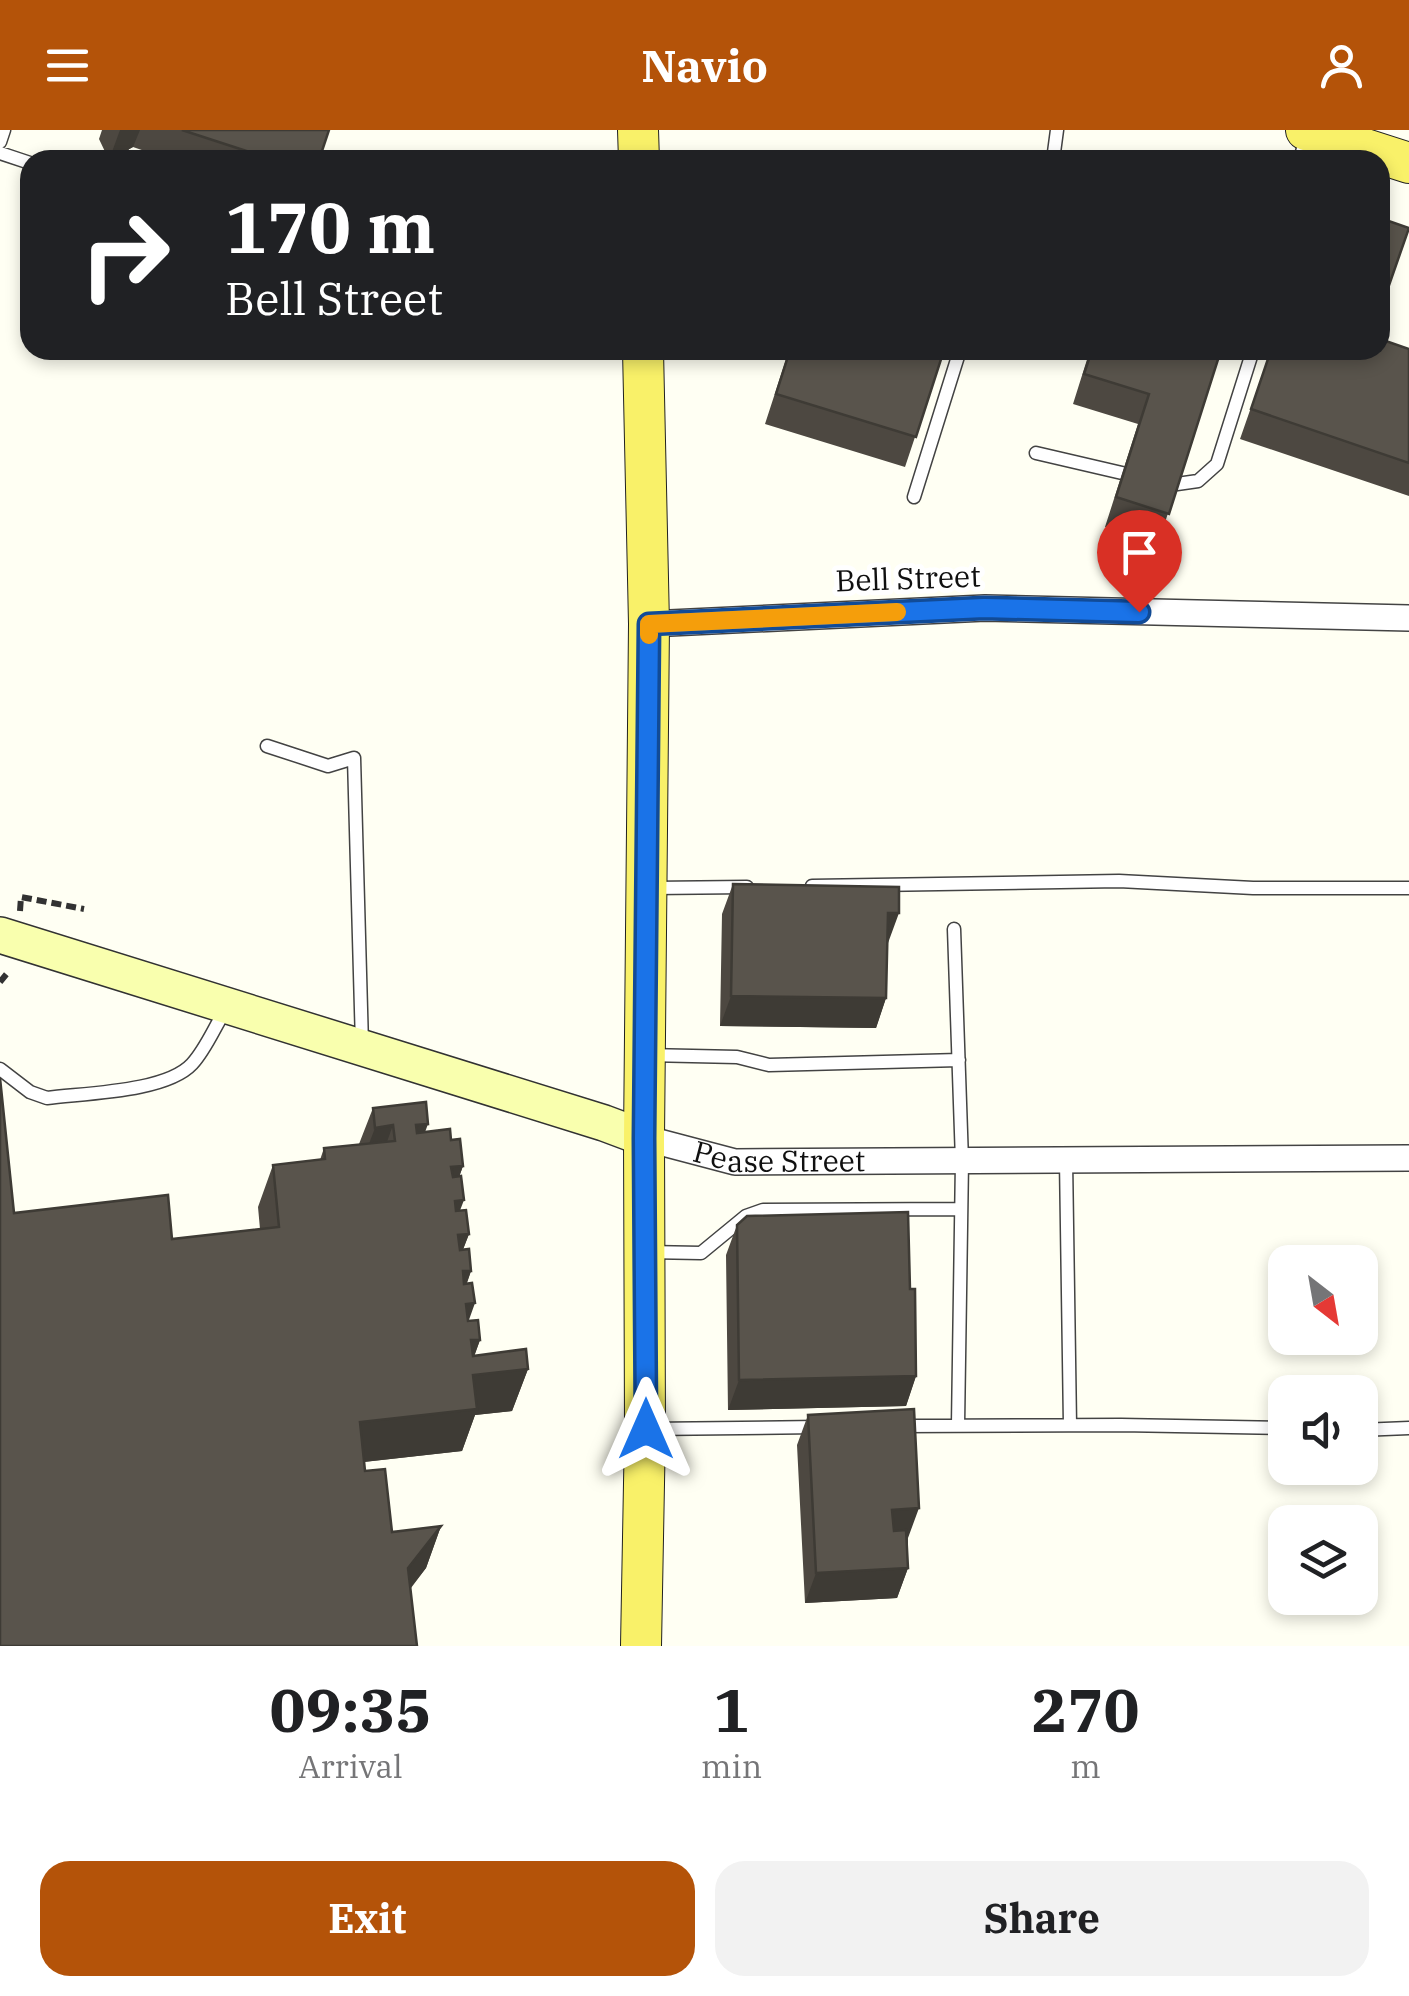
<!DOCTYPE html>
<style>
body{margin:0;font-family:"IBM Plex Serif",serif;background:#f2f2f2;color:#202124;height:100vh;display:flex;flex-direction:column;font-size:38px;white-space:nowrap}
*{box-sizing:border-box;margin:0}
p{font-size:32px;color:#757577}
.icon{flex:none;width:55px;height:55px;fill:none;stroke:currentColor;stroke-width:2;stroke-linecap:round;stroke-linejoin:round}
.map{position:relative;height:1516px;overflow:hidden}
.sheet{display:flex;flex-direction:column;background:#fff;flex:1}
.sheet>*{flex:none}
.banner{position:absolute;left:20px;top:20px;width:1370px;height:210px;border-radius:30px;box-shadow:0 5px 15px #0003;background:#202124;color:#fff;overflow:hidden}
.needle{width:65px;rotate:149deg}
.controls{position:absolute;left:1268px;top:1115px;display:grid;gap:20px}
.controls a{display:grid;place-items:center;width:110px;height:110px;border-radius:20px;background:#fff;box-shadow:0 5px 15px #0003;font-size:50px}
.pin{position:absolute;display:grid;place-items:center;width:85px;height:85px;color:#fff;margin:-102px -42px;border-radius:50% 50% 50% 0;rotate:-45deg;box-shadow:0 0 10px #0007}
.pin .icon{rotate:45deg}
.me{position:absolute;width:110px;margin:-55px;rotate:0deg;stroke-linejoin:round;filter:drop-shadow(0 0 8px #0008)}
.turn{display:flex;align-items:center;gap:35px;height:210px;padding:0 40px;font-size:45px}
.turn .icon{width:130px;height:130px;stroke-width:2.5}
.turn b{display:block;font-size:70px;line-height:85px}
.eta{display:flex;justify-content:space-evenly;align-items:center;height:170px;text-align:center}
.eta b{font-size:60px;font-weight:800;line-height:70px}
.primary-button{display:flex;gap:20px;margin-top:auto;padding:20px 40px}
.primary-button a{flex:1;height:115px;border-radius:30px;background:#b45309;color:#fff;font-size:40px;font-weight:800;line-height:115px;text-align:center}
.primary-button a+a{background:#f2f2f2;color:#202124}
header{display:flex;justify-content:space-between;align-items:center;height:130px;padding:0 40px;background:#b45309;color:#fff;font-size:45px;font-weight:800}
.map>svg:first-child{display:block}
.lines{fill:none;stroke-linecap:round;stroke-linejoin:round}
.lane-casing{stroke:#434343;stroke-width:15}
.street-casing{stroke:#434343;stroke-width:28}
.secondary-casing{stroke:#323232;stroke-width:38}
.primary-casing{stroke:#212121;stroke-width:42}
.path{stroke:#323232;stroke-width:6;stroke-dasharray:10 5;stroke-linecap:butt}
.lane{stroke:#fff;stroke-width:12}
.street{stroke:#fff;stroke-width:25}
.secondary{stroke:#f9ffae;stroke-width:35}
.primary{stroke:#f9f169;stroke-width:40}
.wall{fill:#4d4841}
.shaded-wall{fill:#3e3b35}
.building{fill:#59544c;stroke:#3e3b35;stroke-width:2.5}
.route-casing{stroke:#114b97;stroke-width:25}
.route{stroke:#1a73e8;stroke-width:18}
.slow{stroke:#f59e0b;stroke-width:18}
.labels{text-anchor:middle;stroke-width:10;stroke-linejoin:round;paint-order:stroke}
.street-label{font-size:30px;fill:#101010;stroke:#fff}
</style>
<header><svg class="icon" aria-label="menu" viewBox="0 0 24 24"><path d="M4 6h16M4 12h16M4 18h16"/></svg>Navio<svg class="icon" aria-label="person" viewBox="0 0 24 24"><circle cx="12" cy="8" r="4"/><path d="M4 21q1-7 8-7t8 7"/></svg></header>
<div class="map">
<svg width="1409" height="1516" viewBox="0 0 1409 1516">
<rect width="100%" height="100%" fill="#fffff3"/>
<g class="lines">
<defs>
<path id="lane" d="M 0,12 L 4,0
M 0,23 L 30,33
M 122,23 L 127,30
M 1053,30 L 1057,0
M 1300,30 L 1307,3
M 1036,323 L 1122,343
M 1177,354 L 1198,351 L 1217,334 L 1253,220
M 914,367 L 960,220
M 267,616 L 328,636 L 354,628 L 362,915
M 812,756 L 1119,751 L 1253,758 L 1409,758
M 652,758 L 747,757
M 954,799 L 962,1031 L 958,1295
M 647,925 L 737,927 L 769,935 L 959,930
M 0,939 L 30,962 L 47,968 C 86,963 166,962 192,934 C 206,919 215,896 226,879
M 1066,1030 L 1070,1295
M 647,1122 L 701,1123 L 746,1086 L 763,1080 L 961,1079
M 898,1296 L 1121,1295 L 1285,1298
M 648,1299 L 818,1297
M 1360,1300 L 1409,1298"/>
<g id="street">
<path d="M 649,494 L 985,478 L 1409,488"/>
<path id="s1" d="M 644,1008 L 735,1032 L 1409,1028"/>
</g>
<path id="secondary" d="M 0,805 L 604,993 L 644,1008"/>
<path id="primary" d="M 638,0 L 639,30
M 1306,0 L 1409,33
M 641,1516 L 645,1299 L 644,1008 L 649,494 L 643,220"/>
</defs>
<use href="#lane" class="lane-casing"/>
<use href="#street" class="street-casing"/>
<use href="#secondary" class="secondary-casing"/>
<use href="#primary" class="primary-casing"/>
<path class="path" d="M 20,781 L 21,767 L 84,779
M 0,852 L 9,841"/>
<use href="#lane" class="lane"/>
<use href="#street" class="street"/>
<use href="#secondary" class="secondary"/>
<use href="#primary" class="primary"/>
</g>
<path class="wall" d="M 102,0 L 329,0 L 319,30 L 171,30 L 133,17 L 109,30 L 99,9 Z
M 1409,219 L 1409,366 L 1240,309 L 1271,220 Z
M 789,220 L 944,220 L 905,337 L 765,294 Z
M 1090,220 L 1221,220 L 1158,414 L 1105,397 L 1138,294 L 1073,274 Z
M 733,754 L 888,813 L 886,868 L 876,898 L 720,896 L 722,784 Z
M 373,978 L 425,1002 L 451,1010 L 463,1036 L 459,1047 L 460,1081 L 469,1104 L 463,1119 L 471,1141 L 467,1153 L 468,1191 L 480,1210 L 474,1226 L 528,1239 L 512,1281 L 475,1285 L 462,1321 L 364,1332 L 365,1341 L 392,1402 L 441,1396 L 426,1438 L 411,1458 L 14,1083 L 172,1109 L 260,1099 L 258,1077 L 273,1035 L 320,1030 L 324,1018 L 359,1014 Z
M 737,1095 L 910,1159 L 916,1246 L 906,1276 L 728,1280 L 726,1125 Z
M 808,1285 L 908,1408 L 908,1438 L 897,1468 L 805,1473 L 797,1315 Z"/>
<path class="shaded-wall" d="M 120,0 L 140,0 L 133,17 L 109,30 Z
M 888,783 L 899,783 L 888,813 Z
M 731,866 L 886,868 L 876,898 L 720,896 Z
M 428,994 L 413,1035 L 416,995 Z
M 393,995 L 378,1037 L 359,1040 L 375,998 Z
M 463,1036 L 448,1077 L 451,1037 Z
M 464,1070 L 448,1112 L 455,1071 Z
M 469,1104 L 453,1146 L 458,1105 Z
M 463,1141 L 471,1141 L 456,1182 Z
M 475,1173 L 460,1215 L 466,1174 Z
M 471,1210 L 480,1210 L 465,1252 Z
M 528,1239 L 512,1281 L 475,1285 L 462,1321 L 345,1334 L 360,1292 L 473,1245 Z
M 916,1246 L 906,1276 L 728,1280 L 739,1250 Z
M 919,1378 L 908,1408 L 881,1410 L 892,1380 Z
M 441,1396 L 426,1438 L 393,1480 L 408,1438 Z
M 908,1438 L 897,1468 L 805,1473 L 816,1443 Z"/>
<path class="building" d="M 182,0 L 329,0 L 319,30 L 274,30 Z
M 1380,88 L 1409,98 L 1380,181 Z
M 1380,209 L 1409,219 L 1409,333 L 1251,279 L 1271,220 L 1380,220 Z
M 790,220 L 944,220 L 916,307 L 776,264 Z
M 1092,220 L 1221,220 L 1169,384 L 1116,367 L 1149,264 L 1084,244 Z
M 733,754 L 899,757 L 899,783 L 888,783 L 886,868 L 731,866 Z
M 0,948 L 14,1083 L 168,1065 L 172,1109 L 279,1097 L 273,1035 L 325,1029 L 324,1018 L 395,1011 L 393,995 L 375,998 L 373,978 L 426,972 L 428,994 L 416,995 L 417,1003 L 450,999 L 451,1010 L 460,1009 L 463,1036 L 451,1037 L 453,1047 L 461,1046 L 464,1070 L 455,1071 L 456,1081 L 466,1080 L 469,1104 L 458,1105 L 460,1120 L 469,1119 L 471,1141 L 463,1141 L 464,1154 L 472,1153 L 475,1173 L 466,1174 L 468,1191 L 478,1190 L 480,1210 L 471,1210 L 473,1226 L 526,1219 L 528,1239 L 473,1245 L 477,1279 L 360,1292 L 365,1341 L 385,1339 L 392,1402 L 441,1396 L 408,1438 L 417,1516 L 0,1516 Z
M 908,1082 L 910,1159 L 915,1159 L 916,1246 L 739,1250 L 737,1095 L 747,1086 Z
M 914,1279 L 919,1378 L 892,1380 L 894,1401 L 906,1400 L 908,1438 L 816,1443 L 808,1285 Z"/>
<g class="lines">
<defs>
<path id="route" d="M 646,1299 L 644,1008 L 649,494 L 984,478 L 1139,482"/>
</defs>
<use href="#route" class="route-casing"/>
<use href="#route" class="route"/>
<path class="slow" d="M 649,505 L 649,494 L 897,482"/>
</g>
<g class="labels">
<g class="street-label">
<text transform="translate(908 449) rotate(-2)" y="10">Bell Street</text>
<text dy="10" stroke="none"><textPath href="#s1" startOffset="138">Pease Street</textPath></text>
</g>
</g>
</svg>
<div class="controls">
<a><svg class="needle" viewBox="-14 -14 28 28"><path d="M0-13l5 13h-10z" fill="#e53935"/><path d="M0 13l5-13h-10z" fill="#757577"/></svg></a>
<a><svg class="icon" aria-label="sound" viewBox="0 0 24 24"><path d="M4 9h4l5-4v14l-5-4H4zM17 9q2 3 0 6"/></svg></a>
<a><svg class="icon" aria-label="layers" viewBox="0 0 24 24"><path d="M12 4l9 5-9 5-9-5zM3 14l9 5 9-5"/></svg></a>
</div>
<div class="pin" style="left:1139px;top:482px;background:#d93025"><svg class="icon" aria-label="arrive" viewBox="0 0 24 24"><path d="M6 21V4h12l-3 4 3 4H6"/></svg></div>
<svg class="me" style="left:646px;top:1299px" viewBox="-20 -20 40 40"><path d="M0-17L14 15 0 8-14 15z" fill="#1a73e8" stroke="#fff" stroke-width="4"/></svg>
<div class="banner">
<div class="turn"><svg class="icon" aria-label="right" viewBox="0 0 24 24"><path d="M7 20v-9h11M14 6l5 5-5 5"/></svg><div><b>170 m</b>Bell Street</div></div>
</div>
</div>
<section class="sheet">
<div class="eta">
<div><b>09:35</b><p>Arrival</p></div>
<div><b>1</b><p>min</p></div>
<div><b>270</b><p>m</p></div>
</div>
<div class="primary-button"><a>Exit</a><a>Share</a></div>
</section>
